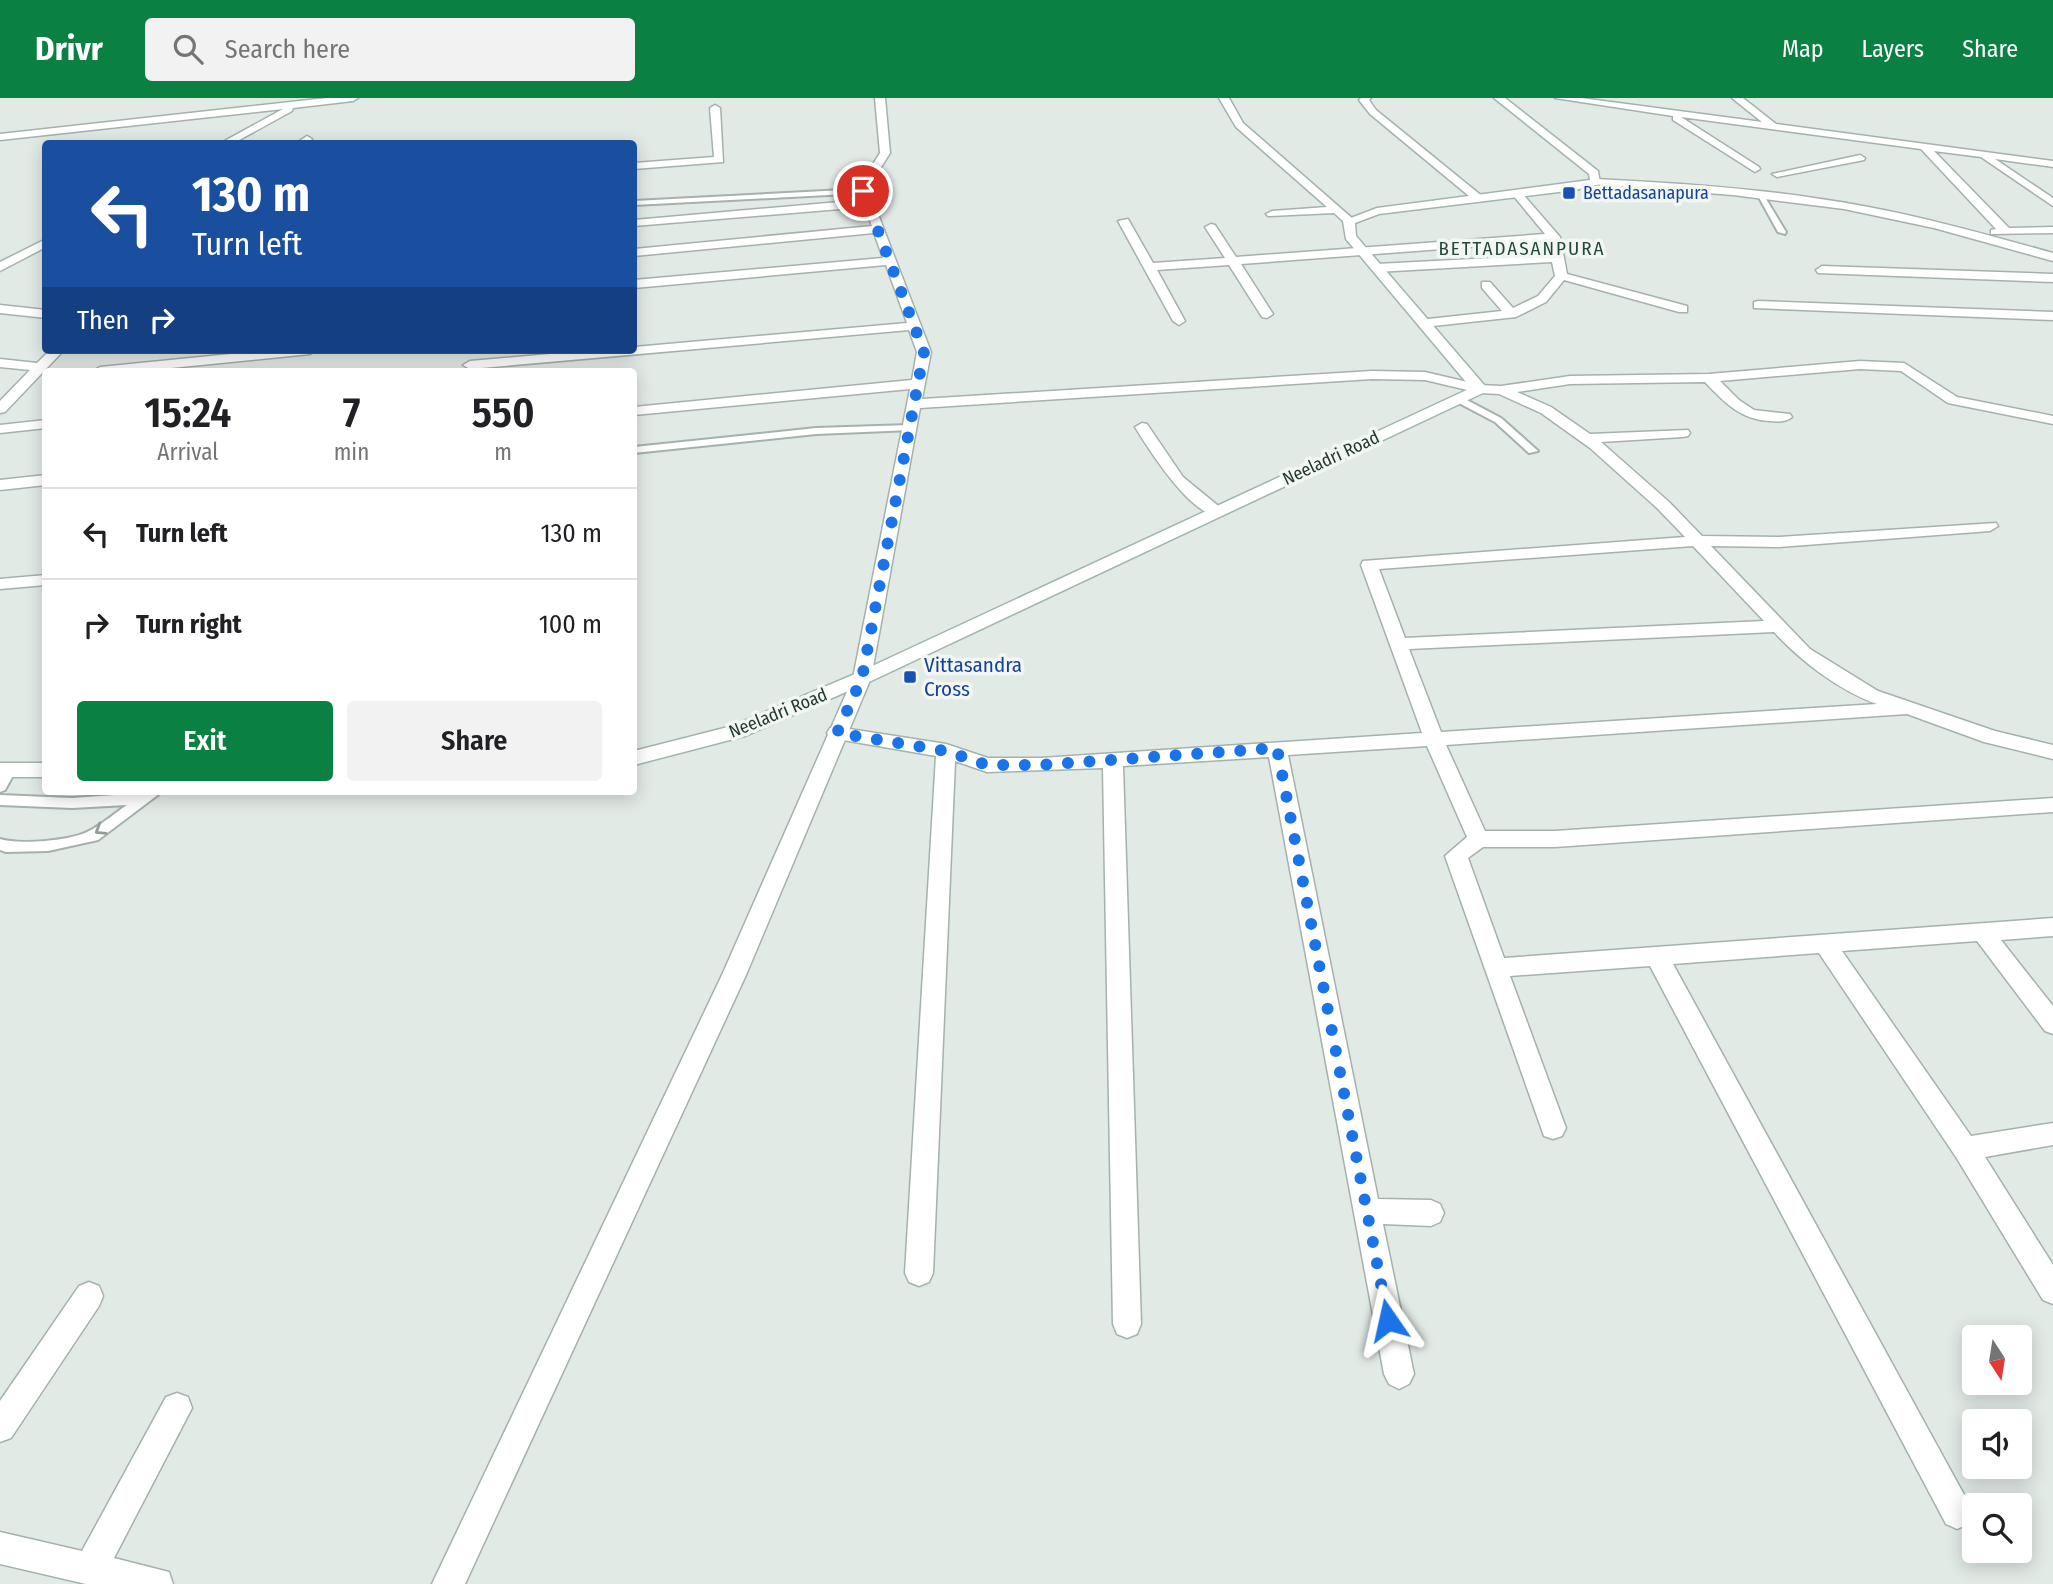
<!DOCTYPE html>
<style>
body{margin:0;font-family:"Fira Sans Condensed",sans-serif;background:#f2f2f2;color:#202124;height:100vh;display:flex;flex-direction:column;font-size:26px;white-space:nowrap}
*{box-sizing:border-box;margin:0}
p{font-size:23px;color:#757577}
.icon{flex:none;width:38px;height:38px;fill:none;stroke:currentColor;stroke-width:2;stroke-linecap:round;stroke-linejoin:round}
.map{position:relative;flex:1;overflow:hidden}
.details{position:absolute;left:42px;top:270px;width:595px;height:427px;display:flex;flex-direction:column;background:#fff;border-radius:7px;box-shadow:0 4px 18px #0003}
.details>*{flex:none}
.banner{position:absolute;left:42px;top:42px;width:595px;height:214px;border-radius:7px;box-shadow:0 4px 18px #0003;background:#1a4fa0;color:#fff;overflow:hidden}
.needle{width:46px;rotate:168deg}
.controls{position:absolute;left:1962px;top:1227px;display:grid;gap:14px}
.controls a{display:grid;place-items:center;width:70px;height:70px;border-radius:7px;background:#fff;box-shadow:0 4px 18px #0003;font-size:35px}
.pin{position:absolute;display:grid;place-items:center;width:60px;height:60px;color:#fff;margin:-30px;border:4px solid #fff;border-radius:50%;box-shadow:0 2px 7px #0007}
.me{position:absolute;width:77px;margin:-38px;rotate:349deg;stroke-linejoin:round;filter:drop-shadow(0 0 5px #0008)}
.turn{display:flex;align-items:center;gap:24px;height:147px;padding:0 35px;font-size:32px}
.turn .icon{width:91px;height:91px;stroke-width:2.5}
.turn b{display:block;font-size:49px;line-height:60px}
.then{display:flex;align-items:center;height:66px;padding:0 35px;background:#0003;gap:14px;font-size:26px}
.eta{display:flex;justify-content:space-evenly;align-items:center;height:119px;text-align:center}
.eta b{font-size:42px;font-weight:600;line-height:49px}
.button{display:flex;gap:14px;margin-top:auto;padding:14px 35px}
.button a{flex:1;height:80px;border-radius:7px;background:#0b8043;color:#fff;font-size:28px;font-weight:600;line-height:80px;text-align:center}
.button a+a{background:#f2f2f2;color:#202124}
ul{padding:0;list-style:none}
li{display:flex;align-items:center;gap:21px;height:91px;padding:0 35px;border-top:2px solid #e0e0e0}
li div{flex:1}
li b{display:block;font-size:26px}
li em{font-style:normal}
header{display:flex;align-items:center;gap:42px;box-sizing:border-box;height:98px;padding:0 35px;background:#0b8043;color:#fff}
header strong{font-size:33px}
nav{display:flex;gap:38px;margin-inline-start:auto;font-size:24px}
.search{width:490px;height:63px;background:#f2f2f2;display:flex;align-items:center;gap:18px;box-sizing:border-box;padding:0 24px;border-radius:7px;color:#757577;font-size:26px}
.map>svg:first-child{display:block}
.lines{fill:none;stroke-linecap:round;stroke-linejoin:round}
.service-casing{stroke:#a5b1ac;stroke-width:4}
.minor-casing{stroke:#a5b1ac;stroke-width:3}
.tertiary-casing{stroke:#a5b1ac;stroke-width:3}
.secondary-casing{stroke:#a2b5ac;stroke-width:3}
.service{fill:#fff;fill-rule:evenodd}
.minor{fill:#fff;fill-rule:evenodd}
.tertiary{fill:#fff;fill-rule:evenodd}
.secondary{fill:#fff;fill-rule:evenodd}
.oneway{stroke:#929c98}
.route{stroke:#1a73e8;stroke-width:12;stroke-dasharray:0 21.6}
.transit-dot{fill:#1a4fb4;stroke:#f2f7f4;stroke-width:2.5}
.labels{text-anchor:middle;stroke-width:7;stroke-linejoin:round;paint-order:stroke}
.far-transit-label{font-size:18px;fill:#164399;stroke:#f2f7f4;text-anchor:start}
.far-street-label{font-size:18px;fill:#243931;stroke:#f2f7f4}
.far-neighbourhood-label{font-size:19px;letter-spacing:2px;fill:#22493b;stroke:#f2f7f4}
.transit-label{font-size:21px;fill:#164399;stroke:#f2f7f4;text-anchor:start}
</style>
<header>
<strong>Drivr</strong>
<div class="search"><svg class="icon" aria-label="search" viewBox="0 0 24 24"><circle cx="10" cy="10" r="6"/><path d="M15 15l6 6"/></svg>Search here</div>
<nav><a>Map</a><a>Layers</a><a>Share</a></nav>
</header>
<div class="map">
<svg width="2053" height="1486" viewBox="0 0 2053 1486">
<rect width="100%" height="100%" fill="#e2eae6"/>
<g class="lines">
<defs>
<path id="service" d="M 863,91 L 866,95 L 634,107 L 634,103 Z
M 1756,94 L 1763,96 L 1786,134 L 1785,136 L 1778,134 Z
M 1455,299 L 1461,299 L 1501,320 L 1538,353 L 1529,355 L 1495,324 L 1455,303 Z
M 909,327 L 912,328 L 912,332 L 816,336 L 634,355 L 634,349 L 816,330 Z
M 9,667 L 16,672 L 5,692 L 0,694 L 0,676 L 4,669 Z
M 146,693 L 163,693 L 98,742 L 48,753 L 6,754 L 0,752 L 0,741 C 20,747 73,743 91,732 C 104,725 115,715 127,707 L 72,710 L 0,707 L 0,697 L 72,700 L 143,695 Z"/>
<path id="minor" d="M 327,0 L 358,0 L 353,3 L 293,10 L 292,13 L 232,46 L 219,46 L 283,11 L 0,42 L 0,36 Z
M 875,0 L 885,0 L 890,55 L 868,90 L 931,254 L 922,301 L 1372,273 L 1425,274 L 1480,287 L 1501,288 L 1570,278 L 1709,276 L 1860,263 L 1904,265 L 1957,299 L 2053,318 L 2053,326 L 1948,305 L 1901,273 L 1860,271 L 1720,283 L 1739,302 L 1754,312 L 1790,316 L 1792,319 C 1786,324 1779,324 1771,323 C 1741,322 1725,305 1705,284 L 1570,286 L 1517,294 L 1551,309 L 1590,336 L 1688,332 L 1690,335 L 1688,338 L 1683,339 L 1601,344 L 1669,404 L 1702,438 L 1779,439 L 1996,425 L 1998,428 L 1990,433 L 1779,449 L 1711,448 L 1810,551 L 1878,593 L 1995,633 L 2053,647 L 2053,661 L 1984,644 L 1907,616 L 1446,647 L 1485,733 L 1555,733 L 2053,700 L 2053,714 L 1555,749 L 1483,749 L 1468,760 L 1504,860 L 2053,820 L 2053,838 L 2001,842 L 2053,908 L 2053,936 L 2045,933 L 1977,843 L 1842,853 L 1971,1038 L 2053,1025 L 2053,1047 L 1985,1059 L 2053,1167 L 2053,1206 L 2043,1202 L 1956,1059 L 1819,855 L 1673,866 L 1968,1404 L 1973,1415 L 1968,1426 L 1957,1431 L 1946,1426 L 1650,868 L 1510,878 L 1566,1030 L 1562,1038 L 1553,1041 L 1544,1038 L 1445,758 L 1467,739 L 1427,648 L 1288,657 L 1378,1101 L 1431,1102 L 1440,1106 L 1444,1115 L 1440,1124 L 1431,1128 L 1383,1126 L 1414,1276 L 1409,1286 L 1399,1291 L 1389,1286 L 1384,1276 L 1269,659 L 1123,668 L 1141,1226 L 1137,1236 L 1127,1240 L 1117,1236 L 1113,1226 L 1103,670 L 987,674 L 955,663 L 933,1175 L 929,1184 L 919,1188 L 909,1184 L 905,1175 L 936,658 L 837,641 L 830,640 L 827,635 L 830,630 L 837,629 L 946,646 L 988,660 L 1041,660 L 1422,635 L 1361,467 L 1363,463 L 1685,439 L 1657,410 L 1590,350 L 1541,315 L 1499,296 L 1480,295 L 1425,282 L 1372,281 L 920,310 L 871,580 L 869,584 L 855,584 L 853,580 L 910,291 L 634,317 L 634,309 L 912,282 L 917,254 L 909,232 L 470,271 L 463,267 L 470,263 L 595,252 L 634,252 L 634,249 L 907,225 L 886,167 L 634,190 L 634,182 L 883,160 L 874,135 L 634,158 L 634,151 L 872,128 L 864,109 L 634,128 L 634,122 L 862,102 L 858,90 L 880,55 ZM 1693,448 L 1764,523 L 1405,540 L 1379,471 ZM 1774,534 C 1801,563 1838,592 1877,606 L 1441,634 L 1409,551 Z
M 1219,0 L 1229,0 L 1243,25 L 1353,121 L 1353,125 L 1345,125 L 1334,115 L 1268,118 L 1266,116 L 1272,113 L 1327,109 L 1236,29 Z
M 1361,0 L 1371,0 L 1369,2 L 1376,12 L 1483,99 L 1483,103 L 1475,103 L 1370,16 L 1359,2 Z
M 1555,0 L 1581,0 L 1762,24 L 1732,0 L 1743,0 L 1776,26 L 2053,63 L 2053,69 L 1995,61 L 2053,100 L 2053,108 L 1981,59 L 1934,53 L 2009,130 L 2053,129 L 2053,135 L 1991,136 L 1991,132 L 1996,131 L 1921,51 L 1681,19 L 1759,69 L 1760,71 L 1755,74 L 1673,22 L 1673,18 Z
M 715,7 L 720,10 L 723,64 L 634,71 L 634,65 L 714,59 L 710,10 Z
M 307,38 L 312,41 L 307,46 L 295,46 Z
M 1860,57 L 1865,60 L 1864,62 L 1777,79 L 1772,76 Z
M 1596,81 C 1669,85 1742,89 1814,100 C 1895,111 1974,133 2053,155 L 2053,163 L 1934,130 L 1844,111 L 1733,97 L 1592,86 L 1591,84 Z
M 1517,93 L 1521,94 L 1560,139 L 1567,176 L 1687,208 L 1687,214 L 1679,214 L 1564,182 L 1546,204 L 1516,219 L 1424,229 L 1419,228 L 1419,222 L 1502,213 L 1482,190 L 1482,184 L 1490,184 L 1513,210 L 1538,198 L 1555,178 L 1552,164 L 1377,174 L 1371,170 L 1377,166 L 1551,157 L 1549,143 L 1241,166 L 1273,216 L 1267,220 L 1262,219 L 1229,167 L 1157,172 L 1185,223 L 1179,227 L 1173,223 L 1118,123 L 1128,121 L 1153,165 L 1225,160 L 1205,129 L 1211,126 L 1215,127 L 1236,159 L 1545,136 L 1512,96 Z
M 46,141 L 46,149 L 0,173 L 0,164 Z
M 1822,168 L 2053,176 L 2053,184 L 1818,175 L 1816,172 Z
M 1758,203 L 2053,214 L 2053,222 L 1754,210 L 1754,204 Z
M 0,207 L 46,212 L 46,220 L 0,215 Z
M 50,252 L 64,252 L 5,314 L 0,315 L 0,303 L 30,272 L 0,269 L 0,261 L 37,265 Z
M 270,252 L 317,252 L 310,256 L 141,273 L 93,273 L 100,269 Z
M 46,322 L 46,330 L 0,335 L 0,327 Z
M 1142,325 L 1147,326 L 1183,379 L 1222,411 L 1224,414 L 1222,417 C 1194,424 1148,350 1135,329 Z
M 46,377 L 46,387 L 0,392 L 0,382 Z
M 46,477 L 46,487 L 0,491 L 0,481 Z
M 89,1184 L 99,1188 L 103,1198 L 99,1208 L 11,1340 L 0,1344 L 0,1303 L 79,1188 Z
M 177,1295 L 188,1299 L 192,1310 L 114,1460 L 169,1474 L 173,1486 L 86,1486 L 0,1466 L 0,1434 L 82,1453 L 166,1299 Z"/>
<path id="tertiary" d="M 862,574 L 871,580 L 746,877 L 465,1486 L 432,1486 L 722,877 L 853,580 Z"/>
<path id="secondary" d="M 1494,0 L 1505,0 L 1598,73 L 1600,86 L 1575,92 L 1379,116 L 1355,125 L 1356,138 L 1485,288 L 1485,294 L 869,584 L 745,638 L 634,667 L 634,653 L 732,628 L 855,576 L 1471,290 L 1346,141 L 1343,123 L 1377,110 L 1590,82 L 1589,76 Z
M 0,665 L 46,665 L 46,679 L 0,679 Z"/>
</defs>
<use href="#service" class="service-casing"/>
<use href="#minor" class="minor-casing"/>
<use href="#tertiary" class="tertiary-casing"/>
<use href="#secondary" class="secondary-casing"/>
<use href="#service" class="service"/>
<use href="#minor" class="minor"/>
<use href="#tertiary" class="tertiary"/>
<use href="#secondary" class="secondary"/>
</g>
<defs><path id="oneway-chevron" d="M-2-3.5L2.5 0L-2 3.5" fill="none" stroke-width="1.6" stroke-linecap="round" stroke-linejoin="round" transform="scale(1.75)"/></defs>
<use class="oneway" href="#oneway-chevron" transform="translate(100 732) rotate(148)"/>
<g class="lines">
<path class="route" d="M 863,93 L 924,254 L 862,580 L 837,635 L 946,653 L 987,667 L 1041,667 L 1277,650 L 1388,1222"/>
</g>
<g class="transit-dot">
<rect x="1562" y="88" width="14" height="14" rx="3.5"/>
<rect x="903" y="572" width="14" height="14" rx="3.5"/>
</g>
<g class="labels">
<g class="far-transit-label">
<text x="1583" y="101">Bettadasanapura</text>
</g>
<g class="far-street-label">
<text transform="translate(1331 360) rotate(-25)" y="6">Neeladri Road</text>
<text transform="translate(778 615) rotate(-22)" y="6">Neeladri Road</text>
</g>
<g class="far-neighbourhood-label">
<text x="1522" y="157">BETTADASANPURA</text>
</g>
<g class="transit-label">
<text x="924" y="574">Vittasandra<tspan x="924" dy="24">Cross</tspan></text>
</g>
</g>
</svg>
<div class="controls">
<a><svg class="needle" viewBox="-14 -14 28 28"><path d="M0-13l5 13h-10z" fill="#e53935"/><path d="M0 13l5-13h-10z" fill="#757577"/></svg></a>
<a><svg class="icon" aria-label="sound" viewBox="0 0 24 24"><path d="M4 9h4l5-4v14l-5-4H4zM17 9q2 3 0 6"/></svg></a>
<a><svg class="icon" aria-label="search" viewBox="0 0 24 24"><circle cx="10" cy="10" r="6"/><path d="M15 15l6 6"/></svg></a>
</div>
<div class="pin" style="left:863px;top:93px;background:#d93025"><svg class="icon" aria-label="arrive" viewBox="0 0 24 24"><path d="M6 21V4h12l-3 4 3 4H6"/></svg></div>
<svg class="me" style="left:1388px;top:1222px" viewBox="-20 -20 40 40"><path d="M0-17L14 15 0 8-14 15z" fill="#1a73e8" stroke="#fff" stroke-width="4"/></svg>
<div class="banner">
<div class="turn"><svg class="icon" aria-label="left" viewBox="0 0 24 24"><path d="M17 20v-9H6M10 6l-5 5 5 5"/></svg><div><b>130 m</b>Turn left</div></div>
<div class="then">Then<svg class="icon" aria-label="right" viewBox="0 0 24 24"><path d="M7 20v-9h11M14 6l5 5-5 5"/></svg></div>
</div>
<section class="details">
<div class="eta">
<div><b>15:24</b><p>Arrival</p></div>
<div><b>7</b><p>min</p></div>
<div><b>550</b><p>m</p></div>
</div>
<ul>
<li><svg class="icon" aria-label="left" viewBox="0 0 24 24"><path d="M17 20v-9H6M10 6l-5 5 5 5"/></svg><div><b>Turn left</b></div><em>130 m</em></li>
<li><svg class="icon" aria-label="right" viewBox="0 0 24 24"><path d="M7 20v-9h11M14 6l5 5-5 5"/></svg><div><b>Turn right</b></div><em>100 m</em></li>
</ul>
<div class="button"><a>Exit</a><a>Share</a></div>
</section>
</div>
